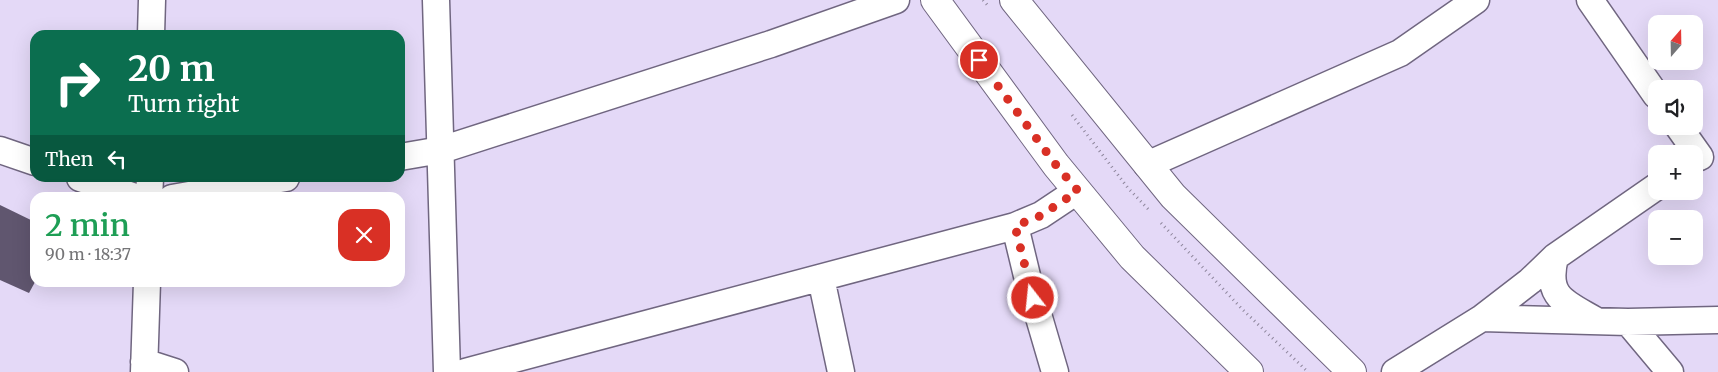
<!DOCTYPE html>
<meta charset="utf-8">
<style>
body{margin:0;font-family:Merriweather,serif;background:#f2f2f2;color:#202124;height:100vh;display:flex;flex-direction:column;font-size:19px;white-space:nowrap}
*{box-sizing:border-box;margin:0}
p{font-size:16px;color:#757577}
.icon{flex:none;width:28px;height:28px;fill:none;stroke:currentColor;stroke-width:2;stroke-linecap:round;stroke-linejoin:round}
.map{position:relative;flex:1;overflow:hidden}
.drawer{position:absolute;left:30px;top:192px;width:375px;height:95px;display:flex;flex-direction:column;background:#fff;border-radius:15px;box-shadow:0 5px 20px #0002}
.drawer>*{flex:none}
.guide{position:absolute;left:30px;top:30px;width:375px;height:152px;border-radius:15px;box-shadow:0 5px 20px #0002;background:#0b6e4f;color:#fff;overflow:hidden}
.needle{width:32px;rotate:20deg}
.tools{position:absolute;left:1648px;top:15px;display:grid;gap:10px}
.tools a{display:grid;place-items:center;width:55px;height:55px;border-radius:10px;background:#fff;box-shadow:0 5px 20px #0002;font-size:25px}
.pin{position:absolute;display:grid;place-items:center;width:42px;height:42px;color:#fff;margin:-21px;border:2px solid #fff;border-radius:50%;box-shadow:0 1px 5px #0007}
.me{position:absolute;width:55px;margin:-28px;rotate:344deg;stroke-linejoin:round;filter:drop-shadow(0 0 4px #0008)}
.turn{display:flex;align-items:center;gap:18px;height:105px;padding:0 15px;font-size:22px}
.turn .icon{width:65px;height:65px;stroke-width:2.5}
.turn b{display:block;font-size:35px;line-height:42px}
.then{display:flex;align-items:center;height:48px;padding:0 15px;background:#0003;gap:10px;font-size:19px}
.round{display:grid;place-items:center;flex:none;width:52px;height:52px;border-radius:15px;background:#f2f2f2}
.summary{display:flex;align-items:center;justify-content:space-between;height:85px;padding:0 15px}
h1{font-size:30px;font-weight:600;line-height:38px;color:#1e9e55}
.map>svg:first-child{display:block}
.building{fill:#60566f}
.lines{fill:none;stroke-linecap:round;stroke-linejoin:round}
.street-casing{stroke:#706680;stroke-width:29}
.primary-casing{stroke:#706680;stroke-width:30}
.path{stroke:#8e869c;stroke-width:3;stroke-dasharray:1 4;stroke-linecap:butt}
.street{stroke:#fff;stroke-width:26}
.primary{stroke:#fff;stroke-width:28}
.route{stroke:#d93025;stroke-width:9;stroke-dasharray:0 16.2}
</style>
<div class="map">
<svg width="1718" height="372" viewBox="0 0 1718 372">
<rect width="100%" height="100%" fill="#e4d9f7"/>
<path class="building" d="M 0,205 L 35,222 L 35,282 L 29,293 L 0,280 Z"/>
<g class="lines">
<defs>
<path id="street" d="M 436,0 L 447,372
M 1590,0 L 1656,95
M 151,35 L 152,0
M 1678,126 L 1700,157
M 0,150 L 35,162
M 400,157 L 441,150 L 771,44 L 896,0
M 1147,165 L 1400,53 L 1476,0
M 80,178 L 138,198
M 149,198 L 150,178
M 172,198 L 286,178
M 1555,257 C 1545,297 1564,302 1595,320
M 821,278 L 841,372
M 1482,318 L 1628,322 L 1718,320
M 1628,322 L 1670,372
M 144,362 L 175,372
M 144,372 L 147,282
M 465,372 L 1015,226
M 1055,372 L 1028,280 L 1015,226 L 1041,215 L 1077,191
M 1395,372 L 1482,318 L 1530,281 L 1555,257 L 1656,187"/>
<path id="primary" d="M 935,0 L 1056,165 L 1132,257 L 1249,372
M 1014,0 L 1173,196 L 1352,372"/>
</defs>
<use href="#street" class="street-casing"/>
<use href="#primary" class="primary-casing"/>
<path class="path" d="M 983,0 L 989,7
M 1072,115 L 1128,188 L 1150,211
M 1161,223 L 1243,310 L 1308,372"/>
<use href="#street" class="street"/>
<use href="#primary" class="primary"/>
</g>
<g class="lines">
<path class="route" d="M 979,60 L 1056,165 L 1078,191 L 1040,216 L 1015,226 L 1033,298"/>
</g>
</svg>
<div class="tools">
<a><svg class="needle" viewBox="-14 -14 28 28"><path d="M0-13l5 13h-10z" fill="#e53935"/><path d="M0 13l5-13h-10z" fill="#757577"/></svg></a>
<a><svg class="icon" aria-label="sound" viewBox="0 0 24 24"><path d="M4 9h4l5-4v14l-5-4H4zM17 9q2 3 0 6"/></svg></a>
<a>+</a>
<a>−</a>
</div>
<div class="pin" style="left:979px;top:60px;background:#d93025"><svg class="icon" aria-label="arrive" viewBox="0 0 24 24"><path d="M6 21V4h12l-3 4 3 4H6"/></svg></div>
<svg class="me" style="left:1033px;top:298px" viewBox="-20 -20 40 40"><circle r="17" fill="#d93025" stroke="#fff" stroke-width="3"/><path d="M0-11L8 9 0 5-8 9z" fill="#fff"/></svg>
<div class="guide">
<div class="turn"><svg class="icon" aria-label="right" viewBox="0 0 24 24"><path d="M7 20v-9h11M14 6l5 5-5 5"/></svg><div><b>20 m</b>Turn right</div></div>
<div class="then">Then<svg class="icon" aria-label="left" viewBox="0 0 24 24"><path d="M17 20v-9H6M10 6l-5 5 5 5"/></svg></div>
</div>
<section class="drawer">
<div class="summary"><div><h1>2 min</h1><p>90 m · 18:37</p></div><a class="round" style="background:#d93025;color:#fff"><svg class="icon" aria-label="close" viewBox="0 0 24 24"><path d="M6 6l12 12M18 6L6 18"/></svg></a></div>
</section>
</div>
